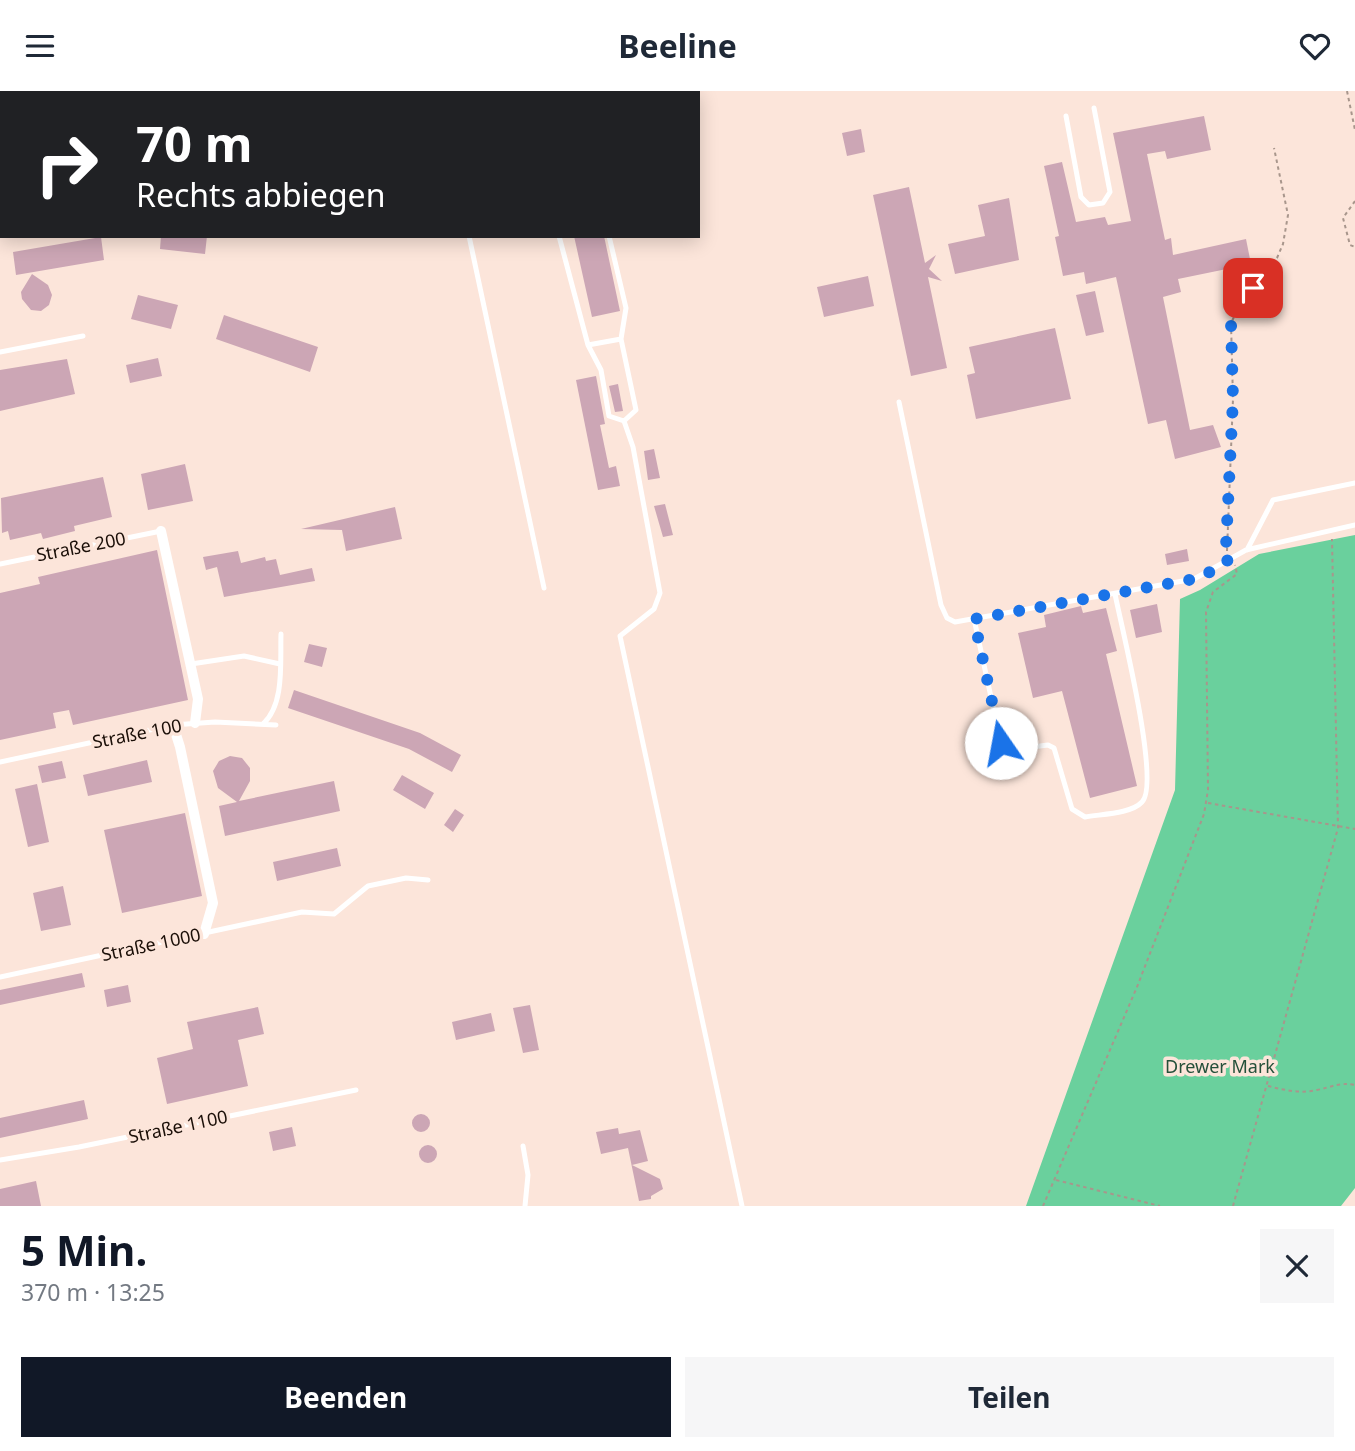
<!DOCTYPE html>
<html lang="de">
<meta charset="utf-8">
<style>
body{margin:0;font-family:"Noto Sans",sans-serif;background:#f6f6f7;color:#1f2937;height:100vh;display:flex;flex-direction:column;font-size:26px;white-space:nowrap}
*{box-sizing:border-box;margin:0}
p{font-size:23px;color:#747a83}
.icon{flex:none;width:38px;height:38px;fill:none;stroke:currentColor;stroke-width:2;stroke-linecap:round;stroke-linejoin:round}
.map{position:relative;height:1115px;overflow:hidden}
.side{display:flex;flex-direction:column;background:#fff;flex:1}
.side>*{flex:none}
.top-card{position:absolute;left:0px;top:0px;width:700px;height:147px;box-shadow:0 4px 18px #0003;background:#202124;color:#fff;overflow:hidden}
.pin{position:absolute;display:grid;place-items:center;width:60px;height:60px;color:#fff;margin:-30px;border-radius:14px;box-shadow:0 4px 10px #0006}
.me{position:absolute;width:77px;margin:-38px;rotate:348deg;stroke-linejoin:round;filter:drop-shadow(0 0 5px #0008)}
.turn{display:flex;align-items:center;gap:24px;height:147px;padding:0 21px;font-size:32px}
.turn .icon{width:91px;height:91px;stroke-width:2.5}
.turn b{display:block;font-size:49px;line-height:60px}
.round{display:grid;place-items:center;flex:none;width:74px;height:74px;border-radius:0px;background:#f6f6f7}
.headline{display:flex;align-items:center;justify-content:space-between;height:119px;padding:0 21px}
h1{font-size:42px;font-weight:700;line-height:52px;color:#111827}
.action{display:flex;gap:14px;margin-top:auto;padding:14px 21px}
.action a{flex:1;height:80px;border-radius:0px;background:#111827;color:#fff;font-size:28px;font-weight:700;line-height:80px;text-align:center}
.action a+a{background:#f6f6f7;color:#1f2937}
header{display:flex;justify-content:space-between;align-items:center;height:91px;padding:0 21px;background:#fff;font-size:32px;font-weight:700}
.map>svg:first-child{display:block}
.forest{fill:#6ad09d}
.building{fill:#cca6b5}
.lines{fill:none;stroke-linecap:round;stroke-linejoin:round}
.path{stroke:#a8968c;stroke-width:2;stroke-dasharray:3.5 3.5;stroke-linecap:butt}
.service{stroke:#fff;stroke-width:5}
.minor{stroke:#fff;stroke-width:10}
.route{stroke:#1a73e8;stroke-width:12;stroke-dasharray:0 21.6}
.labels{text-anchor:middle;stroke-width:7;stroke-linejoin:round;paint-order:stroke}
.street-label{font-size:18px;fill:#1b0f08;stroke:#fce5da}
.park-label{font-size:18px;fill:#25503a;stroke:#fce5da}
</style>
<header><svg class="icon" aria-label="menu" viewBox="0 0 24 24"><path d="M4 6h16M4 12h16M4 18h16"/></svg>Beeline<svg class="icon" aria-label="heart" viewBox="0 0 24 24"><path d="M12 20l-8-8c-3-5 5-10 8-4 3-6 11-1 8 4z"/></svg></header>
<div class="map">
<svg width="1355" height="1115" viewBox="0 0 1355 1115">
<rect width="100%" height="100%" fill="#fce5da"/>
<path class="forest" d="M 1355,444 L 1355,1097 L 1341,1115 L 1026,1115 L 1175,699 L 1180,508 L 1200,499 L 1259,463 Z"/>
<path class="building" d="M 1204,25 L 1211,59 L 1167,68 L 1165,60 L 1147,63 L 1165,149 L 1171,147 L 1173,164 L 1246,148 L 1251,173 L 1178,188 L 1181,201 L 1163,206 L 1190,339 L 1213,334 L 1221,356 L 1175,368 L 1166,329 L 1148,333 L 1116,186 L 1086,193 L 1084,181 L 1063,185 L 1055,146 L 1059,145 L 1044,75 L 1062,71 L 1076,131 L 1105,126 L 1108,134 L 1131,130 L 1113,42 Z
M 861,38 L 865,61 L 847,65 L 842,42 Z
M 909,96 L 925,172 L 936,164 L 929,178 L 942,190 L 928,186 L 947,277 L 911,285 L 873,104 Z
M 1009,107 L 1019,169 L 955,183 L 948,153 L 985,145 L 978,114 Z
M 161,145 L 207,145 L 205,163 L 160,158 Z
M 574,145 L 604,145 L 620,220 L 592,226 Z
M 101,146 L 104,169 L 16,184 L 13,161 Z
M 32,183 L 48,194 L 52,204 L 49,214 L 41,220 L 31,219 L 22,208 L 21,201 Z
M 868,185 L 874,215 L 824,226 L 817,196 Z
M 1095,200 L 1104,241 L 1086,245 L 1076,204 Z
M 138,204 L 178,214 L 171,238 L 131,228 Z
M 224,224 L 318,256 L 310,281 L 216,248 Z
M 1055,237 L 1071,308 L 976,328 L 967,284 L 975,282 L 969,256 Z
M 158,267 L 162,285 L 130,292 L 126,274 Z
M 67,268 L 75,303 L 0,320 L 0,279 Z
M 596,285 L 605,333 L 600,334 L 609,377 L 616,375 L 620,395 L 598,399 L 576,289 Z
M 618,293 L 623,320 L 615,321 L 609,295 Z
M 654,358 L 660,387 L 648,389 L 644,360 Z
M 185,373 L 193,410 L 148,419 L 141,383 Z
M 103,386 L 112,426 L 74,435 L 75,440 L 43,448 L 41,442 L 10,449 L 8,440 L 2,442 L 1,407 Z
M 665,413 L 673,444 L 663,446 L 654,415 Z
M 395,416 L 402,448 L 346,460 L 342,439 L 301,438 Z
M 1187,458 L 1189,470 L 1167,474 L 1165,463 Z
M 157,459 L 188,609 L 73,634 L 69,619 L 53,622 L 56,637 L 0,649 L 0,502 L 40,493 L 38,486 Z
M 238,460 L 241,472 L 265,466 L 266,470 L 276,468 L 280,484 L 312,477 L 315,490 L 224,506 L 217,476 L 206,479 L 203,466 Z
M 1157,513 L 1162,541 L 1136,547 L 1130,519 Z
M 1081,515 L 1083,522 L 1106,517 L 1117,560 L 1106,563 L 1137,695 L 1090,707 L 1062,600 L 1033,607 L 1018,542 L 1046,536 L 1044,524 Z
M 309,553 L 327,557 L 322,576 L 304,571 Z
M 294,599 L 420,642 L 461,664 L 452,681 L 409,658 L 288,617 Z
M 230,665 L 242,667 L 250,677 L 250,690 L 239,710 L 334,690 L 340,720 L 225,745 L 219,715 L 237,711 L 218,697 L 213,680 L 219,670 Z
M 147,669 L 152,691 L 88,705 L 83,684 Z
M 62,670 L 66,687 L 42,692 L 38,675 Z
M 402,684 L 434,702 L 425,718 L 393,699 Z
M 37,693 L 49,751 L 28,756 L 15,698 Z
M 455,718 L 464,724 L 453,741 L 444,734 Z
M 185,722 L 202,805 L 122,822 L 104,739 Z
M 337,757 L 341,775 L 277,790 L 273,771 Z
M 63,795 L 71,834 L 41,840 L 33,802 Z
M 82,882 L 85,896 L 0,914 L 0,899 Z
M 128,894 L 131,911 L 107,916 L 104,899 Z
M 530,914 L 539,959 L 523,962 L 513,917 Z
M 258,916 L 264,943 L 238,949 L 248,995 L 167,1013 L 157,967 L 193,958 L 187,931 Z
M 491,922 L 495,940 L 456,949 L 452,931 Z
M 84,1009 L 88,1028 L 0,1047 L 0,1027 Z
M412 1032a9 9 0 1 1 18 0a9 9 0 1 1-18 0Z
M 292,1036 L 296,1055 L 273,1060 L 269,1041 Z
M 618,1037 L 619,1043 L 640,1039 L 648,1070 L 632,1074 L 660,1088 L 663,1098 L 651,1105 L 651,1108 L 639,1110 L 628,1057 L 601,1063 L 596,1041 Z
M419 1063a9 9 0 1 1 18 0a9 9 0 1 1-18 0Z
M 36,1090 L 41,1115 L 0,1115 L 0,1098 Z"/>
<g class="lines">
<path class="path" d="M 1347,0 L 1355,39
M 1355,110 L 1343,127 L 1350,154 L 1355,156
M 1227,460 L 1233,308 L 1231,232 L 1241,212 L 1277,167 L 1283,153 L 1288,124 L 1274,57
M 1208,712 L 1355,738
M 1268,995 C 1284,999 1301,1003 1317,999 C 1332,996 1339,991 1355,994
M 1056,1089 L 1160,1115
M 1043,1115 L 1137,896 L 1204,723 L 1208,699 L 1206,521 L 1213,501 L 1237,483 L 1235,474
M 1233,1115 L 1338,737 L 1332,448"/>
<path class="service" d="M 424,0 L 424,2
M 546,0 L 547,2
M 1066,25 L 1081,106 L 1089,114 L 1103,112 L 1110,101 L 1094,17
M 0,36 L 2,35
M 469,145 L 544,497
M 559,145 L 588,254 L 601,279 L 609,325 L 624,330
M 609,145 L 626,217 L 621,248 L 636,319 L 624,330
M 588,254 L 621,248
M 0,261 L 83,245
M 899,311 L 941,514 L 947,527 L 955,531 L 1194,488 L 1246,459 L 1355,434
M 624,330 L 633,356 L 660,502 L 654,518 L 620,545 L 742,1115
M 1247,459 L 1273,409 L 1355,392
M 0,473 L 161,440
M 974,528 L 1001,652 L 1009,659 L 1048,654 L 1054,657 L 1072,718 L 1085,726 C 1101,723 1131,723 1142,711 C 1161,692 1121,534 1115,503
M 191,573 L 244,565 L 280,573
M 263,633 C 285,613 280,571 281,543
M 0,671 L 173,634 L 215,631 L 276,634
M 0,886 L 302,821 L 334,823 L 368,795 L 406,787 L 428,789
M 523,1055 L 528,1084 L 525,1115
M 0,1069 L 79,1056 L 356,999"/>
<path class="minor" d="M 161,440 L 198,608 L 195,632
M 173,634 L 180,656 L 213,812 L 204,843"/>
</g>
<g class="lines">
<path class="route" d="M 1001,652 L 974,528 L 1194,488 L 1212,480 L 1231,467 L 1226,455 L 1233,308 L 1231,232 L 1233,223 L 1253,197"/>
</g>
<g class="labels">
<g class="street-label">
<text transform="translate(81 456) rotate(-11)" y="6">Straße 200</text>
<text transform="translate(137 643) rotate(-11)" y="6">Straße 100</text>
<text transform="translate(151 854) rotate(-12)" y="6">Straße 1000</text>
<text transform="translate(178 1036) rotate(-12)" y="6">Straße 1100</text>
</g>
<g class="park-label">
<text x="1220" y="982">Drewer Mark</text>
</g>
</g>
</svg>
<div class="pin" style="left:1253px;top:197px;background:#d93025"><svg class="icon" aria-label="arrive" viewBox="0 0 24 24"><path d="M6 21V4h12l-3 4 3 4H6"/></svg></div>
<svg class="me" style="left:1001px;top:652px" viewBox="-20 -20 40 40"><circle r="19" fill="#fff"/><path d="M0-13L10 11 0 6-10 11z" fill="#1a73e8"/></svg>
<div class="top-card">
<div class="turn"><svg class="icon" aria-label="right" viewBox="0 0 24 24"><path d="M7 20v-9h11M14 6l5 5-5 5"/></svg><div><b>70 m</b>Rechts abbiegen</div></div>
</div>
</div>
<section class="side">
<div class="headline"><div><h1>5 Min.</h1><p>370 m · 13:25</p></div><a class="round"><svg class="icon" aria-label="close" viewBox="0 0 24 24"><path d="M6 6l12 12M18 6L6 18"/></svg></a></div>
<div class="action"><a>Beenden</a><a>Teilen</a></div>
</section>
